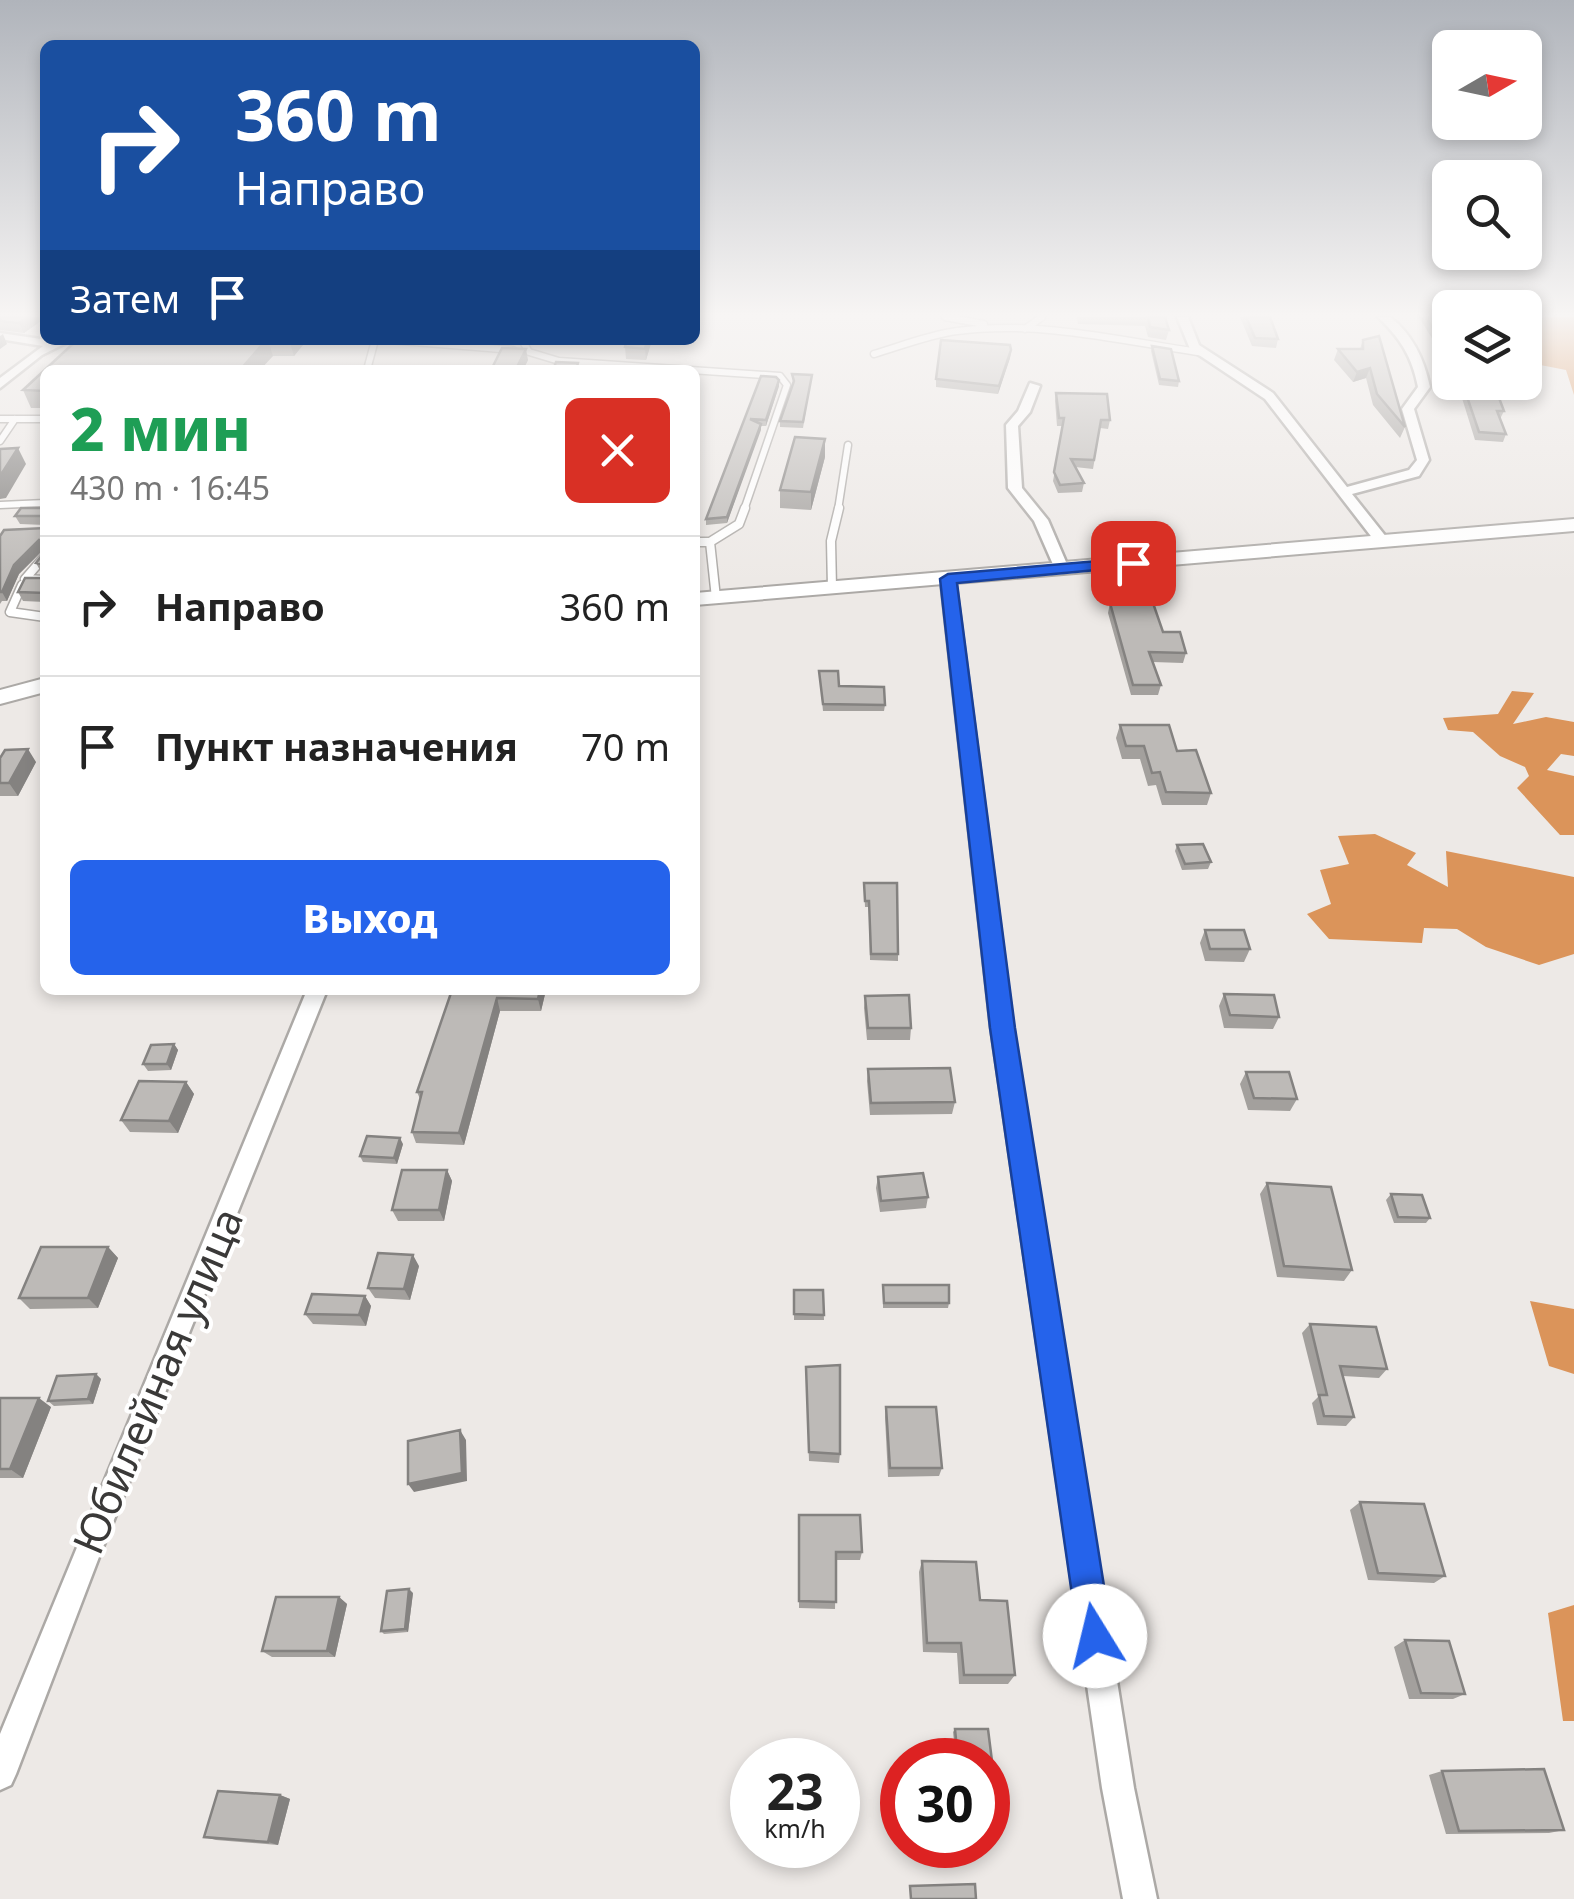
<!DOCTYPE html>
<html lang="ru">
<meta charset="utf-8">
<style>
body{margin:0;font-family:"Noto Sans",sans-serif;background:#f6f6f6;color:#222;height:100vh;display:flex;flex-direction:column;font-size:38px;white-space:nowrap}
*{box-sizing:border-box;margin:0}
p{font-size:32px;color:#767676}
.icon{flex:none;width:55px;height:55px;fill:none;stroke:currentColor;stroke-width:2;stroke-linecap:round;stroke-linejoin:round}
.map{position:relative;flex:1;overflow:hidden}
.panel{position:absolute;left:40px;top:365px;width:660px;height:630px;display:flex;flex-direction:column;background:#fff;border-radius:15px;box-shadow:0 5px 15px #0003}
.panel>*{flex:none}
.hud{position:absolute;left:40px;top:40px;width:660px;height:305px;border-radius:15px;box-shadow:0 5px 15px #0003;background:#1a4fa0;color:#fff;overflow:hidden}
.needle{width:65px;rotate:81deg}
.fabs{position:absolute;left:1432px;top:30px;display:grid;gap:20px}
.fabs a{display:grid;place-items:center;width:110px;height:110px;border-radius:15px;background:#fff;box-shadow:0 5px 15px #0003;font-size:50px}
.speed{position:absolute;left:730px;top:1738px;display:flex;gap:20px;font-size:50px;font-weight:700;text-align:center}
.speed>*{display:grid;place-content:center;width:130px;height:130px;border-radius:50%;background:#fff;box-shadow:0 5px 15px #0003;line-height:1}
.speed small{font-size:25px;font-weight:400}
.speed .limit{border:15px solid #d22;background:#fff;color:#111}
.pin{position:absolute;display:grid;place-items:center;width:85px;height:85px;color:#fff;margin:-42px;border-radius:20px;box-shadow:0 5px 15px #0006}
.me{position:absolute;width:110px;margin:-55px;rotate:351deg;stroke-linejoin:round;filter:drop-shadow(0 0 8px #0008)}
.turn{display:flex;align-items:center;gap:35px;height:210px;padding:0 30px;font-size:45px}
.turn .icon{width:130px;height:130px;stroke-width:2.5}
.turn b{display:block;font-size:70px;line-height:85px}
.then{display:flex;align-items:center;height:95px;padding:0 30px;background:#0003;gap:20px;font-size:38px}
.round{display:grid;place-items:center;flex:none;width:105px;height:105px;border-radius:15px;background:#f6f6f6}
.overview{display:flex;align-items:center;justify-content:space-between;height:170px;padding:0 30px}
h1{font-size:60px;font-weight:800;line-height:75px;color:#1e9e55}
.action{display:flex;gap:20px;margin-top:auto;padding:20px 30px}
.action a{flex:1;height:115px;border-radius:15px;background:#2563eb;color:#fff;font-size:40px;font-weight:800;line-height:115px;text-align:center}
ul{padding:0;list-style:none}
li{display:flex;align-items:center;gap:30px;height:140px;padding:0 30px;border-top:2px solid #e0e0e0}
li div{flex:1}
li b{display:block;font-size:38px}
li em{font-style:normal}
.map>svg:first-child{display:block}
.forest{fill:#db945a}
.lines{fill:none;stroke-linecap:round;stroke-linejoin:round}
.service-far1-casing{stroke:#aca9a6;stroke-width:9}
.service-casing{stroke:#aca9a6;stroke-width:11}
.minor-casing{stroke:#aca9a6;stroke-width:5}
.secondary-casing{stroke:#aca9a6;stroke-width:4}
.service-far1{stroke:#fff;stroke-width:6}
.service{stroke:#fff;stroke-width:8}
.minor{fill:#fff;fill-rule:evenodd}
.secondary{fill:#fff;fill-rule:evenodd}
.wall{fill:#a3a09d}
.shaded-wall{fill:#848280}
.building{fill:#bdbab7;stroke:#848280;stroke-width:2.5}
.route{fill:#2563eb;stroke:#184099;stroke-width:2.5}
.labels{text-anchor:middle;stroke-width:8;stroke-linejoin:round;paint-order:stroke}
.near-street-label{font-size:42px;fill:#3a3938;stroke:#fff}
</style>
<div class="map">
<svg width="1574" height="1899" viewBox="0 0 1574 1899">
<rect width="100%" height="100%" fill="#ede9e6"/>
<path class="forest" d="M 1525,317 L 1574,317 L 1574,395 L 1566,370 L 1525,362 Z
M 1512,691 L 1534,693 L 1513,724 L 1546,717 L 1574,722 L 1574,756 L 1561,754 L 1547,770 L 1574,776 L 1574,835 L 1560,835 L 1517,788 L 1529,776 L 1525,767 L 1500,756 L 1473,732 L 1448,730 L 1443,718 L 1498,714 Z
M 1375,834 L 1416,853 L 1407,865 L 1448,887 L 1446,851 L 1574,877 L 1574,954 L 1539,965 L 1486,947 L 1457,929 L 1424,928 L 1422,943 L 1329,939 L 1307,914 L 1331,904 L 1320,870 L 1349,864 L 1338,836 Z
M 1530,1301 L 1574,1309 L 1574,1374 L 1549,1366 Z
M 1574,1605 L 1574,1721 L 1563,1721 L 1548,1613 Z"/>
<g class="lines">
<defs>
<path id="service-far1" d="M 945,317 L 984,324
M 1025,329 L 1042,317
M 389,340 L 513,350
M 522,340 L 529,352 L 559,361 L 780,376 L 787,385 L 744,510
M 874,354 C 901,346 928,335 957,331 C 1039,320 1123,341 1204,353
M 372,370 L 368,366 L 375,340
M 0,419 L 45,419
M 0,441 L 15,419
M 0,505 L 45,503
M 838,510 L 848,445"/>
<path id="service" d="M 695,542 L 710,542
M 45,556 L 25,579 L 45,580
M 22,585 L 10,612 L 45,617
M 832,588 L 831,541 L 839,508
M 716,598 L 710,542 L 739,524 L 745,508"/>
<path id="minor" d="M 1177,317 L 1188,317 L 1199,345 L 1273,393 L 1347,487 L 1409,470 L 1417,460 L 1402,409 L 1418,387 C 1412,356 1400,338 1378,317 L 1390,317 C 1413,335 1424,359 1430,387 L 1414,409 L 1429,460 L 1419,476 L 1352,494 L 1387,538 L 1387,544 L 1377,544 L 1265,399 L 1190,349 Z
M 0,333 L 54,341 L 72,340 L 42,355 L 0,388 L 0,378 L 43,346 L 0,339 Z
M 1030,383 L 1040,386 L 1030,412 L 1018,426 L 1022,488 L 1048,520 L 1069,569 L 1062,573 L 1055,569 L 1034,521 L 1008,488 L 1006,425 L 1018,411 Z
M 948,575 L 955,579 L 1013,1027 L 1134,1788 L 1157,1899 L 1123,1899 L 1102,1788 L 991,1027 L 941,579 Z
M 307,990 L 327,990 L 99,1557 L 16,1774 L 11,1785 L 0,1790 L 0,1734 Z"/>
<path id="secondary" d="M 1574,519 L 1574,531 L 695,605 L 695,593 Z
M 45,678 L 45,692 L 0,704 L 0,690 Z"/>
</defs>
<use href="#service-far1" class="service-far1-casing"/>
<use href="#service" class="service-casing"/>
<use href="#minor" class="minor-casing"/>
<use href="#secondary" class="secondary-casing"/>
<use href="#service-far1" class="service-far1"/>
<use href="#service" class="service"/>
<use href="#minor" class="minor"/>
<use href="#secondary" class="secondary"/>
</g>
<path class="wall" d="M 0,317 L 45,317 L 45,318 L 24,333 L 0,330 Z
M 1077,317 L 1165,317 L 1169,330 L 1166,340 L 1148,337 L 1145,326 L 1078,324 Z
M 1240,317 L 1270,317 L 1278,339 L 1276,348 L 1252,346 Z
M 1419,317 L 1450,317 L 1450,368 Z
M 77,340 L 307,340 L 294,356 L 273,356 L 45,370 L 45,408 L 31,408 L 23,390 Z
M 652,340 L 646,360 L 626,359 L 625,347 Z
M 1363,340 L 1405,427 L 1400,438 L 1373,405 L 1366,378 L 1353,382 L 1334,360 L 1338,349 L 1360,349 Z
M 1152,346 L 1179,381 L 1178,387 L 1159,385 L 1151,351 Z
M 1011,350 L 1010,358 L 998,394 L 936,387 L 936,379 Z
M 528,360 L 523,370 L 494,370 L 493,366 Z
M 792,374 L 812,375 L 803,428 L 780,427 L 780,421 L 793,384 Z
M 761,376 L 779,386 L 766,426 L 761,426 L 727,523 L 706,525 L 706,519 Z
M 1457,382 L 1493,382 L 1504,411 L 1500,419 L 1506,434 L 1503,442 L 1475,440 Z
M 1056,393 L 1110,420 L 1108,429 L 1100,428 L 1093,469 L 1075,467 L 1084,483 L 1082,492 L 1058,493 L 1053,481 L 1063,426 L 1057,426 L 1055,401 Z
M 825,457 L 811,510 L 780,508 L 780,490 Z
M 45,508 L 45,525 L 20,524 L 15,516 Z
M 45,528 L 45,550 L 44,549 L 19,574 L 7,601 L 2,601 L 0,604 L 0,536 Z
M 45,551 L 45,573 L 41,572 L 36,563 Z
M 45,575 L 45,602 L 23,601 L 18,592 Z
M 1110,603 L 1163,632 L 1186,653 L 1183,663 L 1153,662 L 1161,685 L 1158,695 L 1131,695 L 1108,613 Z
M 819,671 L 839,686 L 885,705 L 884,711 L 823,711 Z
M 1120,725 L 1177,751 L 1211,793 L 1207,805 L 1162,805 L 1156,785 L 1148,786 L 1140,759 L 1122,759 L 1116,738 Z
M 0,758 L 36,762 L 18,796 L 0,796 Z
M 1177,845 L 1211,862 L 1208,869 L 1182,870 L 1175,851 Z
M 864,883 L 898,954 L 898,961 L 870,960 L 869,907 L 865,907 Z
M 1205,930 L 1250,949 L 1244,962 L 1205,961 L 1200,943 Z
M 452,990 L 546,990 L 541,1011 L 500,1011 L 464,1145 L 416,1143 L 412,1132 L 420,1099 L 417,1092 Z
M 1224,994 L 1279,1017 L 1273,1029 L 1224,1028 L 1219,1006 Z
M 865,996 L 911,1028 L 910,1040 L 867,1040 L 864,1008 Z
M 174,1044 L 178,1050 L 171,1070 L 148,1071 L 143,1064 Z
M 868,1069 L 955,1102 L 952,1114 L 870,1115 L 867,1081 Z
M 1246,1072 L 1297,1099 L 1290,1111 L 1248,1110 L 1240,1084 Z
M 186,1082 L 194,1094 L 178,1133 L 130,1132 L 121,1120 Z
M 403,1144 L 397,1164 L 363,1162 L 360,1156 Z
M 447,1170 L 452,1181 L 444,1221 L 398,1221 L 392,1210 Z
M 878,1177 L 928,1197 L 926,1208 L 880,1212 L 876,1188 Z
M 1267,1183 L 1352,1270 L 1344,1281 L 1277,1277 L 1260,1194 Z
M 1391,1194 L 1430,1218 L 1426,1223 L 1394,1223 L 1386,1200 Z
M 108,1247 L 118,1258 L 98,1308 L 30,1309 L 19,1298 Z
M 419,1266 L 410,1300 L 375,1298 L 368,1288 Z
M 883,1285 L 949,1303 L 948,1308 L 883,1308 Z
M 794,1290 L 823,1290 L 824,1320 L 794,1320 Z
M 365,1296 L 371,1306 L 366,1326 L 313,1324 L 305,1314 Z
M 1310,1324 L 1387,1369 L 1379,1378 L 1343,1376 L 1354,1417 L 1346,1426 L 1317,1425 L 1312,1403 L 1318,1397 L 1302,1333 Z
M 96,1374 L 101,1379 L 93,1404 L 54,1406 L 48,1401 Z
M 806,1376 L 840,1454 L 839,1463 L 809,1461 Z
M 0,1398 L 51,1407 L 23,1478 L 0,1478 Z
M 886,1407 L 942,1468 L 939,1476 L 888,1477 L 885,1417 Z
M 1360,1502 L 1445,1576 L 1434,1583 L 1368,1580 L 1350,1510 Z
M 799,1515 L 862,1552 L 860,1560 L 836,1560 L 835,1609 L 799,1608 Z
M 922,1561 L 980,1600 L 1015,1675 L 1008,1684 L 959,1684 L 957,1653 L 923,1652 L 919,1572 Z
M 413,1593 L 408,1632 L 384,1634 L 381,1631 Z
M 339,1597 L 347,1604 L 335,1657 L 272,1657 L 262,1651 Z
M 1405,1640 L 1465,1694 L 1453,1699 L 1409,1699 L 1394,1647 Z
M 955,1729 L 992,1761 L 990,1763 L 988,1763 L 988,1760 L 956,1760 L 953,1732 Z
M 1442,1771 L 1564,1830 L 1549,1833 L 1446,1834 L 1429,1775 Z
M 280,1795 L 290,1799 L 278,1845 L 216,1840 L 204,1837 Z"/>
<path class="shaded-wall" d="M 27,317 L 45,317 L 45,318 L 24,333 L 19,323 Z
M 3,334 L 7,344 L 0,349 L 0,336 Z
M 266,340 L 268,340 L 273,356 L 260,370 L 240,370 Z
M 289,340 L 307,340 L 294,356 Z
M 647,340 L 652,340 L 646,360 L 645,349 Z
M 526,349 L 528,360 L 523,370 L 517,370 L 517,367 Z
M 1011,350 L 1010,358 L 998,394 L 999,386 Z
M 1370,368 L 1366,378 L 1353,382 L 1357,372 Z
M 779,380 L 779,386 L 766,426 L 766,420 Z
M 761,424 L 761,430 L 727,523 L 727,517 Z
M 825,439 L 825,457 L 811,510 L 811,492 Z
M 18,448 L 26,464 L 6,498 L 0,499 L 0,476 Z
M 39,540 L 44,549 L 19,574 L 7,601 L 2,592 L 14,565 Z
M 28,749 L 36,762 L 18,796 L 9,783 Z
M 540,990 L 546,990 L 541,1011 L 538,999 Z
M 497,998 L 500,1011 L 464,1145 L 459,1133 Z
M 174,1044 L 178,1050 L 171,1070 L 167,1064 Z
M 186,1082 L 194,1094 L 178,1133 L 169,1121 Z
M 400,1138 L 403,1144 L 397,1164 L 394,1158 Z
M 447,1170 L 452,1181 L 444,1221 L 439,1210 Z
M 108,1247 L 118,1258 L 98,1308 L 88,1298 Z
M 413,1255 L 419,1266 L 410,1300 L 404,1289 Z
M 365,1296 L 371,1306 L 366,1326 L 359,1315 Z
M 96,1374 L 101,1379 L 93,1404 L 88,1399 Z
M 39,1398 L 51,1407 L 23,1478 L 10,1469 Z
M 460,1430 L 466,1440 L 467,1481 L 414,1492 L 408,1484 Z
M 409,1589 L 413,1593 L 408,1632 L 405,1629 Z
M 339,1597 L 347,1604 L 335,1657 L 327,1651 Z
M 280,1795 L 290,1799 L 278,1845 L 268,1842 Z"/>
<path class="building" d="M 0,317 L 27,317 L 19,323 L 0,321 Z
M 1148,317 L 1165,317 L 1169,330 L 1150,327 Z
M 1246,317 L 1270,317 L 1278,339 L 1255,338 Z
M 1426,317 L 1450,317 L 1450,356 Z
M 1379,336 L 1405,427 L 1377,394 L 1370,368 L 1357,372 L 1338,349 L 1363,349 L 1363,340 Z
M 77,340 L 266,340 L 240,370 L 45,370 L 45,391 L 23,390 Z
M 627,340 L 647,340 L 645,349 L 625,347 Z
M 941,340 L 1010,345 L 1011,350 L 999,386 L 936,379 Z
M 1152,346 L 1171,349 L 1179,381 L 1160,379 Z
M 502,348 L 526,349 L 517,367 L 493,366 Z
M 556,362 L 578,363 L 576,370 L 553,370 Z
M 792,374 L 812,375 L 803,422 L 780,421 L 794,381 Z
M 761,376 L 776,377 L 779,380 L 766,420 L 750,419 L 761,424 L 727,517 L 706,519 Z
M 1462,382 L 1493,382 L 1504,411 L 1497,411 L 1506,434 L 1479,432 Z
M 1056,393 L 1107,394 L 1110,420 L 1101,420 L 1094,460 L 1071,459 L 1084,483 L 1060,485 L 1054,472 L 1064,418 L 1059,418 Z
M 795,437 L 825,439 L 811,492 L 780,490 Z
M 18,448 L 0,476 L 0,449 Z
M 21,508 L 45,508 L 45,522 L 43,516 L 15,516 Z
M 45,528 L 45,545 L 39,540 L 14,565 L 2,592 L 0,592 L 0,536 L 4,530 Z
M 45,551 L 45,565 L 36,563 Z
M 45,575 L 45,593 L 18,592 L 25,578 L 41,578 Z
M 1110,603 L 1153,603 L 1163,632 L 1180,632 L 1186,653 L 1149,652 L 1161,685 L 1133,685 Z
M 819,671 L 838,671 L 839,686 L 884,687 L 885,705 L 823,704 Z
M 1120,725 L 1169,725 L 1177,751 L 1196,750 L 1211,793 L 1166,792 L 1160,772 L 1152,773 L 1144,746 L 1126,746 Z
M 28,749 L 9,783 L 0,783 L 0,758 L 5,750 Z
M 1203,844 L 1211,862 L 1185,864 L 1177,845 Z
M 864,883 L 897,883 L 898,954 L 871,954 L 869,901 L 865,901 Z
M 1205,930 L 1244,930 L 1250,949 L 1210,949 Z
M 452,990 L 540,990 L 538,999 L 497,998 L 459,1133 L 412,1132 L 422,1092 L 417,1092 Z
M 1224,994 L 1274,995 L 1279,1017 L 1230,1015 Z
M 909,995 L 911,1028 L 868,1028 L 865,996 Z
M 174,1044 L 167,1064 L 143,1064 L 151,1045 Z
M 950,1068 L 955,1102 L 871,1103 L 868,1069 Z
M 1246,1072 L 1289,1072 L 1297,1099 L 1254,1098 Z
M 139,1081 L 186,1082 L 169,1121 L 121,1120 Z
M 367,1136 L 400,1138 L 394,1158 L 360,1156 Z
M 402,1170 L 447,1170 L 439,1210 L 392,1210 Z
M 923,1173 L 928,1197 L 881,1201 L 878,1177 Z
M 1267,1183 L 1331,1187 L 1352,1270 L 1284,1266 Z
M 1391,1194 L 1422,1195 L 1430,1218 L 1398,1217 Z
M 41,1247 L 108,1247 L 88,1298 L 19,1298 Z
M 378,1253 L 413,1255 L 404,1289 L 368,1288 Z
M 883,1285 L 949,1285 L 949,1303 L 884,1303 Z
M 794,1290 L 823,1290 L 824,1315 L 794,1314 Z
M 312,1294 L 365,1296 L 359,1315 L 305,1314 Z
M 1310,1324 L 1376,1327 L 1387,1369 L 1340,1366 L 1354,1417 L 1324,1416 L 1319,1395 L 1327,1395 Z
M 840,1365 L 840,1454 L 809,1452 L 806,1367 Z
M 96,1374 L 88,1399 L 48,1401 L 57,1376 Z
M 0,1398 L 39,1398 L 10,1469 L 0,1469 Z
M 886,1407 L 936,1407 L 942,1468 L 890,1468 Z
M 460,1430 L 462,1473 L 408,1484 L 408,1441 Z
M 1360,1502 L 1424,1504 L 1445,1576 L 1378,1573 Z
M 799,1515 L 860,1515 L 862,1552 L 836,1552 L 836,1602 L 799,1601 Z
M 922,1561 L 976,1562 L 980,1600 L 1007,1601 L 1015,1675 L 964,1675 L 961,1643 L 927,1643 Z
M 409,1589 L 405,1629 L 381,1631 L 387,1591 Z
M 276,1597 L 339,1597 L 327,1651 L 262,1651 Z
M 1405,1640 L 1449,1641 L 1465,1694 L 1421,1693 Z
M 955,1729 L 988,1729 L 992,1761 L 958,1760 Z
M 1544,1769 L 1564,1830 L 1459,1831 L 1442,1771 Z
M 218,1791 L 280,1795 L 268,1842 L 204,1837 Z
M 975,1884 L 976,1899 L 911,1899 L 910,1886 Z"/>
<linearGradient id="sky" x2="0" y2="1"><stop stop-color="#b0b4bb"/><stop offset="0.54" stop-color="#f7f5f4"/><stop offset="1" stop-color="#f7f5f4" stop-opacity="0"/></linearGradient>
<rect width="1574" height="583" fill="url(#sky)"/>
<path class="route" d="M 1133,558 L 1139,559 L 1139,566 L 957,583 L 1015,1028 L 1112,1636 L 1107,1648 L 1095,1653 L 1083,1648 L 1078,1636 L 990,1028 L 940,579 L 948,574 Z"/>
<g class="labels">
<g class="near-street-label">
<text transform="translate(158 1381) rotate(-67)" y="15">Юбилейная улица</text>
</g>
</g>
</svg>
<div class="fabs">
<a><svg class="needle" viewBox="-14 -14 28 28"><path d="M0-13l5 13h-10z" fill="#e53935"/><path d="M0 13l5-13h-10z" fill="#767676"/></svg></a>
<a><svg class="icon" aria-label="search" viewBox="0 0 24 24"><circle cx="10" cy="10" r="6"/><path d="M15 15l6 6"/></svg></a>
<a><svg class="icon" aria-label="layers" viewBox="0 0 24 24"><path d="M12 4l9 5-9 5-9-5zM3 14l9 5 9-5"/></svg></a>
</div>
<div class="speed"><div>23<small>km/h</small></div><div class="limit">30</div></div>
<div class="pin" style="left:1133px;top:563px;background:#d93025"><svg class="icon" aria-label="arrive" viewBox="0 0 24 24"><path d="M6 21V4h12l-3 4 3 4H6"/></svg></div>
<svg class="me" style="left:1095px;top:1636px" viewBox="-20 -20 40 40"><circle r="19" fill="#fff"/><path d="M0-13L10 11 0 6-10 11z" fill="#2563eb"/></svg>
<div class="hud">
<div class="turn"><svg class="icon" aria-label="right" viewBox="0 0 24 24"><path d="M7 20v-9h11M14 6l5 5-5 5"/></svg><div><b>360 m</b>Направо</div></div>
<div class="then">Затем<svg class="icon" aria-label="arrive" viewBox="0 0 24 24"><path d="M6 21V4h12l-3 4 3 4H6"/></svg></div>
</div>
<section class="panel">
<div class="overview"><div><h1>2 мин</h1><p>430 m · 16:45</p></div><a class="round" style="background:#d93025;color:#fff"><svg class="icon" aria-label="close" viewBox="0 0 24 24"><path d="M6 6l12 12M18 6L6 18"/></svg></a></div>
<ul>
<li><svg class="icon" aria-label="right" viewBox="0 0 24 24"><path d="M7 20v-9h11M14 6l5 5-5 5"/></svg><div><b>Направо</b></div><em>360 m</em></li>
<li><svg class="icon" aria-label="arrive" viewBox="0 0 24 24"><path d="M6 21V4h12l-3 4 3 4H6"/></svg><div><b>Пункт назначения</b></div><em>70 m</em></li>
</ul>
<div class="action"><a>Выход</a></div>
</section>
</div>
